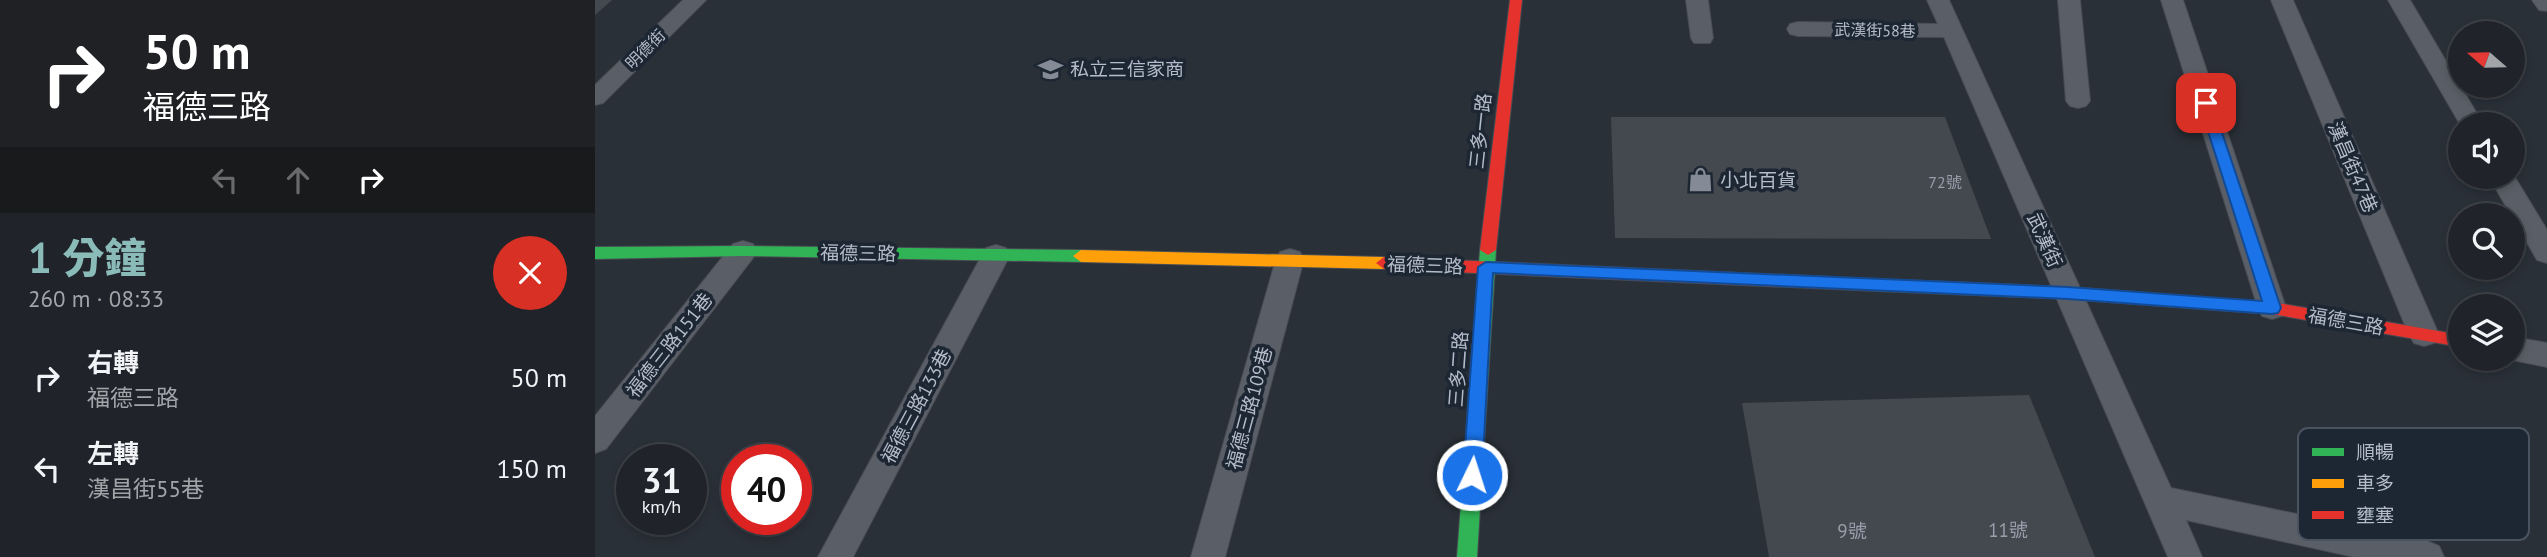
<!DOCTYPE html>
<html lang="zh-TW">
<meta charset="utf-8">
<style>
body{margin:0;font-family:"PT Sans","Noto Sans TC",sans-serif;background:#282c32;color:#f1f3f6;height:100vh;display:flex;flex-direction:column;font-size:26px;white-space:nowrap}
*{box-sizing:border-box;margin:0}
p{font-size:23px;color:#a2a4a8}
.icon{flex:none;width:38px;height:38px;fill:none;stroke:currentColor;stroke-width:2;stroke-linecap:round;stroke-linejoin:round}
.map{position:relative;flex:1;overflow:hidden}
.details{display:flex;flex-direction:column;background:#20242a;width:595px}
.details>*{flex:none}
.hud{background:#202124;color:#fff;overflow:hidden}
.needle{width:46px;rotate:290deg}
.fabs{position:absolute;left:1853px;top:21px;display:grid;gap:14px}
.fabs a{display:grid;place-items:center;width:77px;height:77px;border-radius:50%;background:#20242a;box-shadow:0 4px 10px #0003,0 0 0 2px #3d4147;font-size:35px}
.speed{position:absolute;left:21px;top:444px;display:flex;gap:14px;font-size:35px;font-weight:700;text-align:center}
.speed>*{display:grid;place-content:center;width:91px;height:91px;border-radius:50%;background:#20242a;box-shadow:0 4px 10px #0003,0 0 0 2px #3d4147;line-height:1}
.speed small{font-size:18px;font-weight:400}
.speed .limit{border:10px solid #d22;background:#fff;color:#111}
.pin{position:absolute;display:grid;place-items:center;width:60px;height:60px;color:#fff;margin:-30px;border-radius:14px;box-shadow:0 4px 10px #0006}
.me{position:absolute;width:77px;margin:-38px;rotate:4deg;stroke-linejoin:round;filter:drop-shadow(0 0 5px #0008)}
.turn{display:flex;align-items:center;gap:24px;height:147px;padding:0 28px;font-size:32px}
.turn .icon{width:91px;height:91px;stroke-width:2.5}
.turn b{display:block;font-size:49px;line-height:60px}
.lanes{display:flex;align-items:center;height:66px;padding:0 28px;background:#0003;justify-content:center;gap:35px;direction:ltr}
.lanes .off{opacity:.35}
.round{display:grid;place-items:center;flex:none;width:74px;height:74px;border-radius:37px;background:#282c32}
.overview{display:flex;align-items:center;justify-content:space-between;height:119px;padding:0 28px}
h1{font-size:42px;font-weight:800;line-height:52px;color:#8bbbb9}
ul{padding:0;list-style:none}
li{display:flex;align-items:center;gap:21px;height:91px;padding:0 28px}
li div{flex:1}
li b{display:block;font-size:26px}
li em{font-style:normal}
main{display:flex;flex:1;min-height:0}
.map>svg:first-child{display:block}
.building{fill:#444950}
.lines{fill:none;stroke-linecap:round;stroke-linejoin:round}
.street-casing{stroke:#484c53;stroke-width:2}
.fast-casing{stroke:#484c53;stroke-width:2}
.slow-casing{stroke:#484c53;stroke-width:2}
.jam-casing{stroke:#484c53;stroke-width:2}
.street{fill:#5a5e66;fill-rule:evenodd}
.fast{fill:#30b455;fill-rule:evenodd}
.slow{fill:#ff9f0a;fill-rule:evenodd}
.jam{fill:#e5322d;fill-rule:evenodd}
.route{fill:#1a73e8;stroke:#114b97;stroke-width:2}
.labels{text-anchor:middle;stroke-width:7;stroke-linejoin:round;paint-order:stroke}
.far-street-label{font-size:16px;fill:#b4bcc9;stroke:#1d2633}
.number-label{font-size:16px;fill:#989fab}
.poi-label{font-size:19px;fill:#b4bcc9;stroke:#1d2633;text-anchor:start}
.street-label{font-size:19px;fill:#b4bcc9;stroke:#1d2633}
.near-number-label{font-size:19px;fill:#989fab}
.key{fill:#1d2633;stroke:#4a5360;stroke-width:2}
.key-label{font-size:19px;fill:#b4bcc9}
</style>
<main>
<section class="details">
<div class="hud">
<div class="turn"><svg class="icon" aria-label="right" viewBox="0 0 24 24"><path d="M7 20v-9h11M14 6l5 5-5 5"/></svg><div><b>50 m</b>福德三路</div></div>
<div class="lanes"><svg class="icon off" aria-label="left" viewBox="0 0 24 24"><path d="M17 20v-9H6M10 6l-5 5 5 5"/></svg><svg class="icon off" aria-label="ahead" viewBox="0 0 24 24"><path d="M12 20V5M6 11l6-6 6 6"/></svg><svg class="icon" aria-label="right" viewBox="0 0 24 24"><path d="M7 20v-9h11M14 6l5 5-5 5"/></svg></div>
</div>
<div class="overview"><div><h1>1 分鐘</h1><p>260 m · 08:33</p></div><a class="round" style="background:#d93025;color:#fff"><svg class="icon" aria-label="close" viewBox="0 0 24 24"><path d="M6 6l12 12M18 6L6 18"/></svg></a></div>
<ul>
<li><svg class="icon" aria-label="right" viewBox="0 0 24 24"><path d="M7 20v-9h11M14 6l5 5-5 5"/></svg><div><b>右轉</b><p>福德三路</p></div><em>50 m</em></li>
<li><svg class="icon" aria-label="left" viewBox="0 0 24 24"><path d="M17 20v-9H6M10 6l-5 5 5 5"/></svg><div><b>左轉</b><p>漢昌街55巷</p></div><em>150 m</em></li>
</ul>
</section>
<div class="map">
<svg width="1952" height="557" viewBox="0 0 1952 557">
<rect width="100%" height="100%" fill="#2a3038"/>
<path class="building" d="M 0,0 L 17,0 L 0,15 Z
M 1016,117 L 1350,117 L 1396,239 L 1020,238 Z
M 1434,395 L 1500,557 L 1174,557 L 1147,403 Z"/>
<g class="lines">
<defs>
<path id="street" d="M 88,0 L 111,0 L 8,103 L 0,105 L 0,85 Z
M 1091,0 L 1113,0 L 1118,38 L 1115,43 L 1099,43 L 1096,38 Z
M 1332,0 L 1354,0 L 1576,488 L 1832,541 L 1844,546 L 1849,557 L 1759,557 L 1591,520 L 1607,557 L 1573,557 L 1349,37 L 1203,36 L 1195,34 L 1192,29 L 1195,24 L 1203,22 L 1343,24 Z
M 1463,0 L 1485,0 L 1495,101 L 1491,106 L 1483,108 L 1475,106 L 1471,101 Z
M 1566,0 L 1588,0 L 1691,308 L 1687,316 L 1677,319 L 1667,316 L 1663,308 Z
M 1676,0 L 1698,0 L 1844,335 L 1839,343 L 1829,346 L 1819,343 L 1814,335 Z
M 1793,0 L 1815,0 L 1888,124 L 1866,124 L 1866,126 Z
M 1937,0 L 1952,0 L 1952,11 L 1944,10 Z
M 1918,174 L 1952,230 L 1952,263 L 1942,260 L 1894,177 L 1918,177 Z
M 148,241 L 158,244 L 162,251 L 158,258 L 11,449 L 0,453 L 0,416 L 138,244 Z
M 401,245 L 411,248 L 415,255 L 258,557 L 223,557 L 387,255 L 391,248 Z
M 695,249 L 705,252 L 709,259 L 630,557 L 596,557 L 681,259 L 685,252 Z
M 1918,337 L 1952,343 L 1952,367 L 1912,359 L 1918,359 Z"/>
<path id="fast" d="M 893,245 L 901,250 L 882,557 L 862,557 L 885,250 Z
M 148,246 L 486,250 L 494,256 L 486,262 L 148,256 L 0,259 L 0,247 Z
M 1282,279 L 1473,287 L 1620,298 L 1626,300 L 1628,304 L 1626,308 L 1620,310 L 1473,299 L 1282,291 L 1274,285 Z"/>
<path id="slow" d="M 486,250 L 789,257 L 797,263 L 789,269 L 486,262 L 478,256 Z"/>
<path id="jam" d="M 915,0 L 927,0 L 901,250 L 893,255 L 885,250 Z
M 789,257 L 1282,279 L 1290,285 L 1282,291 L 789,269 L 781,263 Z
M 1620,298 L 1677,302 L 1866,335 L 1866,347 L 1677,314 L 1620,310 L 1614,308 L 1612,304 L 1614,300 Z"/>
</defs>
<use href="#street" class="street-casing"/>
<use href="#fast" class="fast-casing"/>
<use href="#slow" class="slow-casing"/>
<use href="#jam" class="jam-casing"/>
<use href="#street" class="street"/>
<use href="#fast" class="fast"/>
<use href="#slow" class="slow"/>
<use href="#jam" class="jam"/>
</g>
<path class="route" d="M 1611,99 L 1617,103 L 1686,308 L 1683,313 L 1677,314 L 1473,299 L 898,273 L 887,475 L 884,481 L 877,483 L 871,481 L 868,475 L 883,267 L 891,262 L 1473,287 L 1667,301 L 1604,103 Z"/>
<defs>
<symbol id="school-bare" viewBox="-9 -9 18 18"><path d="M0-5L7-2L0 1L-7-2ZM-4 1L0 2.5L4 1V4Q0 6-4 4Z" fill="#848b96" stroke="#1d2633" stroke-width="2.5" paint-order="stroke"/></symbol>
<symbol id="shop-bare" viewBox="-9 -9 18 18"><path d="M-5-2.5h2.3a2.7 3.5 0 0 1 5.4 0H5L5.5 6h-11ZM-1.5-2.5h3a1.5 2.3 0 0 0-3 0Z" fill="#848b96" stroke="#1d2633" stroke-width="2.5" paint-order="stroke"/></symbol>
</defs>
<g fill-rule="evenodd">
<use href="#school-bare" x="438" y="52" width="35" height="35"/>
<use href="#shop-bare" x="1088" y="162" width="35" height="35"/>
</g>
<g class="labels">
<g class="far-street-label">
<text transform="translate(1280 30) rotate(1)" y="6">武漢街58巷</text>
<text transform="translate(50 49) rotate(-45)" y="6">明德街</text>
</g>
<g class="number-label">
<text x="1350" y="188">72號</text>
</g>
<g class="poi-label">
<text x="475" y="76">私立三信家商</text>
<text x="1125" y="187">小北百貨</text>
</g>
<g class="street-label">
<text transform="translate(885 131) rotate(-84)" y="7">三多一路</text>
<text transform="translate(1758 167) rotate(67)" y="7">漢昌街47巷</text>
<text transform="translate(1450 240) rotate(66)" y="7">武漢街</text>
<text transform="translate(263 253) rotate(1)" y="7">福德三路</text>
<text transform="translate(830 265) rotate(2)" y="7">福德三路</text>
<text transform="translate(1751 321) rotate(10)" y="7">福德三路</text>
<text transform="translate(74 345) rotate(-52)" y="7">福德三路151巷</text>
<text transform="translate(863 369) rotate(-86)" y="7">三多二路</text>
<text transform="translate(321 406) rotate(-62)" y="7">福德三路133巷</text>
<text transform="translate(654 408) rotate(-75)" y="7">福德三路109巷</text>
</g>
<g class="near-number-label">
<text x="1413" y="537">11號</text>
<text x="1257" y="538">9號</text>
</g>
</g>
<rect x="1703" y="428" width="231" height="112" rx="10" class="key"/>
<rect x="1717" y="448" width="32" height="8" fill="#30b455"/>
<rect x="1717" y="479" width="32" height="9" fill="#ff9f0a"/>
<rect x="1717" y="511" width="32" height="8" fill="#e5322d"/>
<g class="key-label">
<text x="1761" y="459">順暢</text>
<text x="1761" y="490">車多</text>
<text x="1761" y="522">壅塞</text>
</g>
</svg>
<div class="fabs">
<a><svg class="needle" viewBox="-14 -14 28 28"><path d="M0-13l5 13h-10z" fill="#e53935"/><path d="M0 13l5-13h-10z" fill="#a2a4a8"/></svg></a>
<a><svg class="icon" aria-label="sound" viewBox="0 0 24 24"><path d="M4 9h4l5-4v14l-5-4H4zM17 9q2 3 0 6"/></svg></a>
<a><svg class="icon" aria-label="search" viewBox="0 0 24 24"><circle cx="10" cy="10" r="6"/><path d="M15 15l6 6"/></svg></a>
<a><svg class="icon" aria-label="layers" viewBox="0 0 24 24"><path d="M12 4l9 5-9 5-9-5zM3 14l9 5 9-5"/></svg></a>
</div>
<div class="speed"><div>31<small>km/h</small></div><div class="limit">40</div></div>
<div class="pin" style="left:1611px;top:103px;background:#d93025"><svg class="icon" aria-label="arrive" viewBox="0 0 24 24"><path d="M6 21V4h12l-3 4 3 4H6"/></svg></div>
<svg class="me" style="left:877px;top:475px" viewBox="-20 -20 40 40"><circle r="17" fill="#1a73e8" stroke="#fff" stroke-width="3"/><path d="M0-11L8 9 0 5-8 9z" fill="#fff"/></svg>
</div>
</main>
